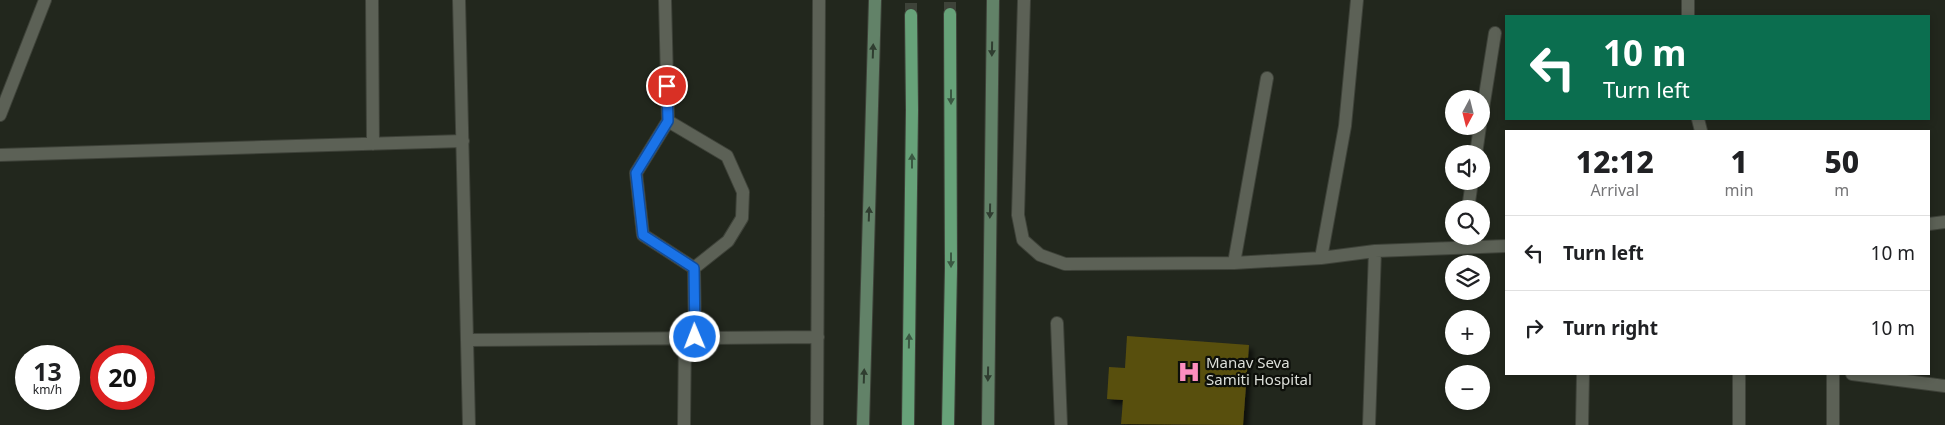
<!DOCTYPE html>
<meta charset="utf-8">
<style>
body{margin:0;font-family:"Noto Sans",sans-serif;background:#f2f2f2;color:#202124;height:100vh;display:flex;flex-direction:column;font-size:19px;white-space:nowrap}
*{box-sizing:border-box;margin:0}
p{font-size:16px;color:#757577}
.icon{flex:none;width:28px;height:28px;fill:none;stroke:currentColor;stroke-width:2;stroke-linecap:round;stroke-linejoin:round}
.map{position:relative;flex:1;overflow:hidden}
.drawer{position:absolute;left:1505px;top:130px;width:425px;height:245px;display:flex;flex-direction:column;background:#fff;border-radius:0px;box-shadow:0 2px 8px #0003}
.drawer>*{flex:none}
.top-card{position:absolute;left:1505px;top:15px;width:425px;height:105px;border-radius:0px;box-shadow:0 2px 8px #0003;background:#0b6e4f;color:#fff;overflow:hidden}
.needle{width:32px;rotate:187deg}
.controls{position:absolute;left:1445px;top:90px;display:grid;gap:10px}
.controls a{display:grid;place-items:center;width:45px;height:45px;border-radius:50%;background:#fff;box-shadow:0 2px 8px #0003;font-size:25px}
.speed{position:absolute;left:15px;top:345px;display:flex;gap:10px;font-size:25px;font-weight:700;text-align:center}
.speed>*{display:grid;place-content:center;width:65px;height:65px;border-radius:50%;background:#fff;box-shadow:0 2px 8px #0003;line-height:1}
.speed small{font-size:12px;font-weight:400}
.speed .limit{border:8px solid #d22;background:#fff;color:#111}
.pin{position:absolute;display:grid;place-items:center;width:42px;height:42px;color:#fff;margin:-21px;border:2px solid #fff;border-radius:50%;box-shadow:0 1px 5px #0007}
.me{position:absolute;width:55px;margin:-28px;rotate:359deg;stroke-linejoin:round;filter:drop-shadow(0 0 4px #0008)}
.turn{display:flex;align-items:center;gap:18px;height:105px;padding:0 15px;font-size:22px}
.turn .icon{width:65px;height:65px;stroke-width:2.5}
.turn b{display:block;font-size:35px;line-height:42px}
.eta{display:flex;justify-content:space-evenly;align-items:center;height:85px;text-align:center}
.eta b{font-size:30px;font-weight:800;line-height:35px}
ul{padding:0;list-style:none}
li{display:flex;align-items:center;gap:15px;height:75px;padding:0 15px;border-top:1px solid #e0e0e0}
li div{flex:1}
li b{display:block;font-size:19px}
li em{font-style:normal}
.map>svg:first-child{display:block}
.building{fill:#594f11;filter:url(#shadow)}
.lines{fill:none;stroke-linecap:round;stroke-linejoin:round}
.primary-tunnel{stroke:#3e4339;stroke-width:12;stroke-dasharray:12 6;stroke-linecap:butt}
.lane-casing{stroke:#3e4239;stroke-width:14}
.street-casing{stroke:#3e4239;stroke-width:14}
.secondary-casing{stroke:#3e4239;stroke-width:14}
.primary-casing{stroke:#3e4239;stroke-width:14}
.lane{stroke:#5c6156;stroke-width:12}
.street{stroke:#5c6156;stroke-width:12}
.secondary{stroke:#628268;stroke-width:12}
.primary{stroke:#67a279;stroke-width:12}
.oneway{fill:#2f3d30}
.oneway2{fill:#3a5842}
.route-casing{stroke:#114b97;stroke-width:12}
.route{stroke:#1a73e8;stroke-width:9}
.labels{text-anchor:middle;stroke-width:4.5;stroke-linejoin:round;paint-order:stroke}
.poi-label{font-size:15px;fill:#dcdfd9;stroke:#0d0f0a;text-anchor:start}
</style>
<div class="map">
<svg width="1945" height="425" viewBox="0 0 1945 425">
<defs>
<filter id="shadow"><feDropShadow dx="4.5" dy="4.5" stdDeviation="2.5" flood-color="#0009"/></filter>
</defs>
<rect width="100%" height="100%" fill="#22271d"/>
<path class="building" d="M 1127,336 L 1249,345 L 1243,425 L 1121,424 L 1123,400 L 1107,399 L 1109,367 L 1125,368 Z"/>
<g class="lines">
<path class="primary-tunnel" d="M 950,14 L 950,0
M 911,15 L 911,0"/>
<defs>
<path id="lane" d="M 665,0 L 668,121
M 694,268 L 728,241 L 742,218 L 743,192 L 727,156 L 668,121 L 636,173 L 643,235 L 694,268 L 695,337"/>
<path id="street" d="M 372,0 L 373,144
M 459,0 L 469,425
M 1024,0 L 1018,215 L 1023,240 L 1040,255 L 1065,264 L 1234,263 L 1321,258 L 1375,251 L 1506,246
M 1688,16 L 1688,0
M 0,115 L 45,0
M 1698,119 L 1701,131
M 1481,121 L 1495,33
M 1476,154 L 1480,126
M 0,155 L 463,141
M 1468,209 L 1472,181
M 1929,224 L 1945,222
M 1321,258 L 1345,126 L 1357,0
M 1234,263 L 1267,78
M 1057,323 L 1061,425
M 468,340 L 818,337
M 1739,374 L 1739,425
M 1833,374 L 1833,425
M 1852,374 L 1945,386
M 684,425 L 685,337
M 817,425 L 819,0
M 1369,425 L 1375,251
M 1582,425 L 1583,374"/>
<path id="secondary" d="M 863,425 L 875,0
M 988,425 L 993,0"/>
<path id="primary" d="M 908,425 L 912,110 L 911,15
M 948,425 L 951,268 L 950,14"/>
</defs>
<use href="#lane" class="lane-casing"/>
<use href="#street" class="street-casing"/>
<use href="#secondary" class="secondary-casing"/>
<use href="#primary" class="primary-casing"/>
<use href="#lane" class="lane"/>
<use href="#street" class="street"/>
<use href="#secondary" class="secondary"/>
<use href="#primary" class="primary"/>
</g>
<defs><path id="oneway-solid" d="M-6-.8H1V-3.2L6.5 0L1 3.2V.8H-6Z" transform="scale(1.25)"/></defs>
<g class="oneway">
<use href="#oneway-solid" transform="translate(992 49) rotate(91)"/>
<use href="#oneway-solid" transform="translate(873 51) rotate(-88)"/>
<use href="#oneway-solid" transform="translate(990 211) rotate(91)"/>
<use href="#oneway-solid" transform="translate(869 214) rotate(-88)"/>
<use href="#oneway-solid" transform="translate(988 374) rotate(91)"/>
<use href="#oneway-solid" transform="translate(864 376) rotate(-88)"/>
</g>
<g class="oneway2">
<use href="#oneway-solid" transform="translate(951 97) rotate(90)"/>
<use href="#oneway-solid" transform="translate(912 161) rotate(-90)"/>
<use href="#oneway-solid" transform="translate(951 260) rotate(90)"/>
<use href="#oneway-solid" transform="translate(909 341) rotate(-89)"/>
</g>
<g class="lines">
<defs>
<path id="route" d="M 667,86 L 668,121 L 636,173 L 643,235 L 694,268 L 695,337"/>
</defs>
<use href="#route" class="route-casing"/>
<use href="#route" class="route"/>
</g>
<defs>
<symbol id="hospital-bare" viewBox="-9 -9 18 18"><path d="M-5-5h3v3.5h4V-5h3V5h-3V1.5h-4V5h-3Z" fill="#fd8ebf" stroke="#0d0f0a" stroke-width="2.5" paint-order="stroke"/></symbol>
</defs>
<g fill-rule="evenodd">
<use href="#hospital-bare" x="1173" y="356" width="32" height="32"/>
</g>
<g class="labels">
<g class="poi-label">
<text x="1206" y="368">Manav Seva<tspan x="1206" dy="17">Samiti Hospital</tspan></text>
</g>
</g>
</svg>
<div class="controls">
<a><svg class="needle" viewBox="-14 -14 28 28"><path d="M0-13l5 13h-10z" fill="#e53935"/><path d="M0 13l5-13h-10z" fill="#757577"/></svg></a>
<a><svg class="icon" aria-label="sound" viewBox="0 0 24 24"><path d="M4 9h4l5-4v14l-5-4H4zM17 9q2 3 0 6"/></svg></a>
<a><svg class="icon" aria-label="search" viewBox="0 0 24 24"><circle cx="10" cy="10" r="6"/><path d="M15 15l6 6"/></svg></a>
<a><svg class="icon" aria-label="layers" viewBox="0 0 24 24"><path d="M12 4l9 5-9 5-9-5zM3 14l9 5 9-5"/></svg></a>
<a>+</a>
<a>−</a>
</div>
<div class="speed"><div>13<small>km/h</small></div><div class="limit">20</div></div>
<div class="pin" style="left:667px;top:86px;background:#d93025"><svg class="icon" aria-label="arrive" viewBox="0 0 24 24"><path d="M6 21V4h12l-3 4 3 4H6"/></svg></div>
<svg class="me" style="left:695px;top:337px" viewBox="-20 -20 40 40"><circle r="17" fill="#1a73e8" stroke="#fff" stroke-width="3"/><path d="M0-11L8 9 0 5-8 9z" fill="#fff"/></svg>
<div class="top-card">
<div class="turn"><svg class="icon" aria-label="left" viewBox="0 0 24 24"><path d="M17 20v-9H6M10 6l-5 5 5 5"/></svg><div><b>10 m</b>Turn left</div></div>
</div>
<section class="drawer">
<div class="eta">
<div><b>12:12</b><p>Arrival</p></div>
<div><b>1</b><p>min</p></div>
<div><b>50</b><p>m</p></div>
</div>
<ul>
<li><svg class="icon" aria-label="left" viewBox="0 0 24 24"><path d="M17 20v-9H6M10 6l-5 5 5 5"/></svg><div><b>Turn left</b></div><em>10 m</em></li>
<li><svg class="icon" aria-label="right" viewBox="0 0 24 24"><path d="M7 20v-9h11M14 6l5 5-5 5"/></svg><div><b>Turn right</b></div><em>10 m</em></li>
</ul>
</section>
</div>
